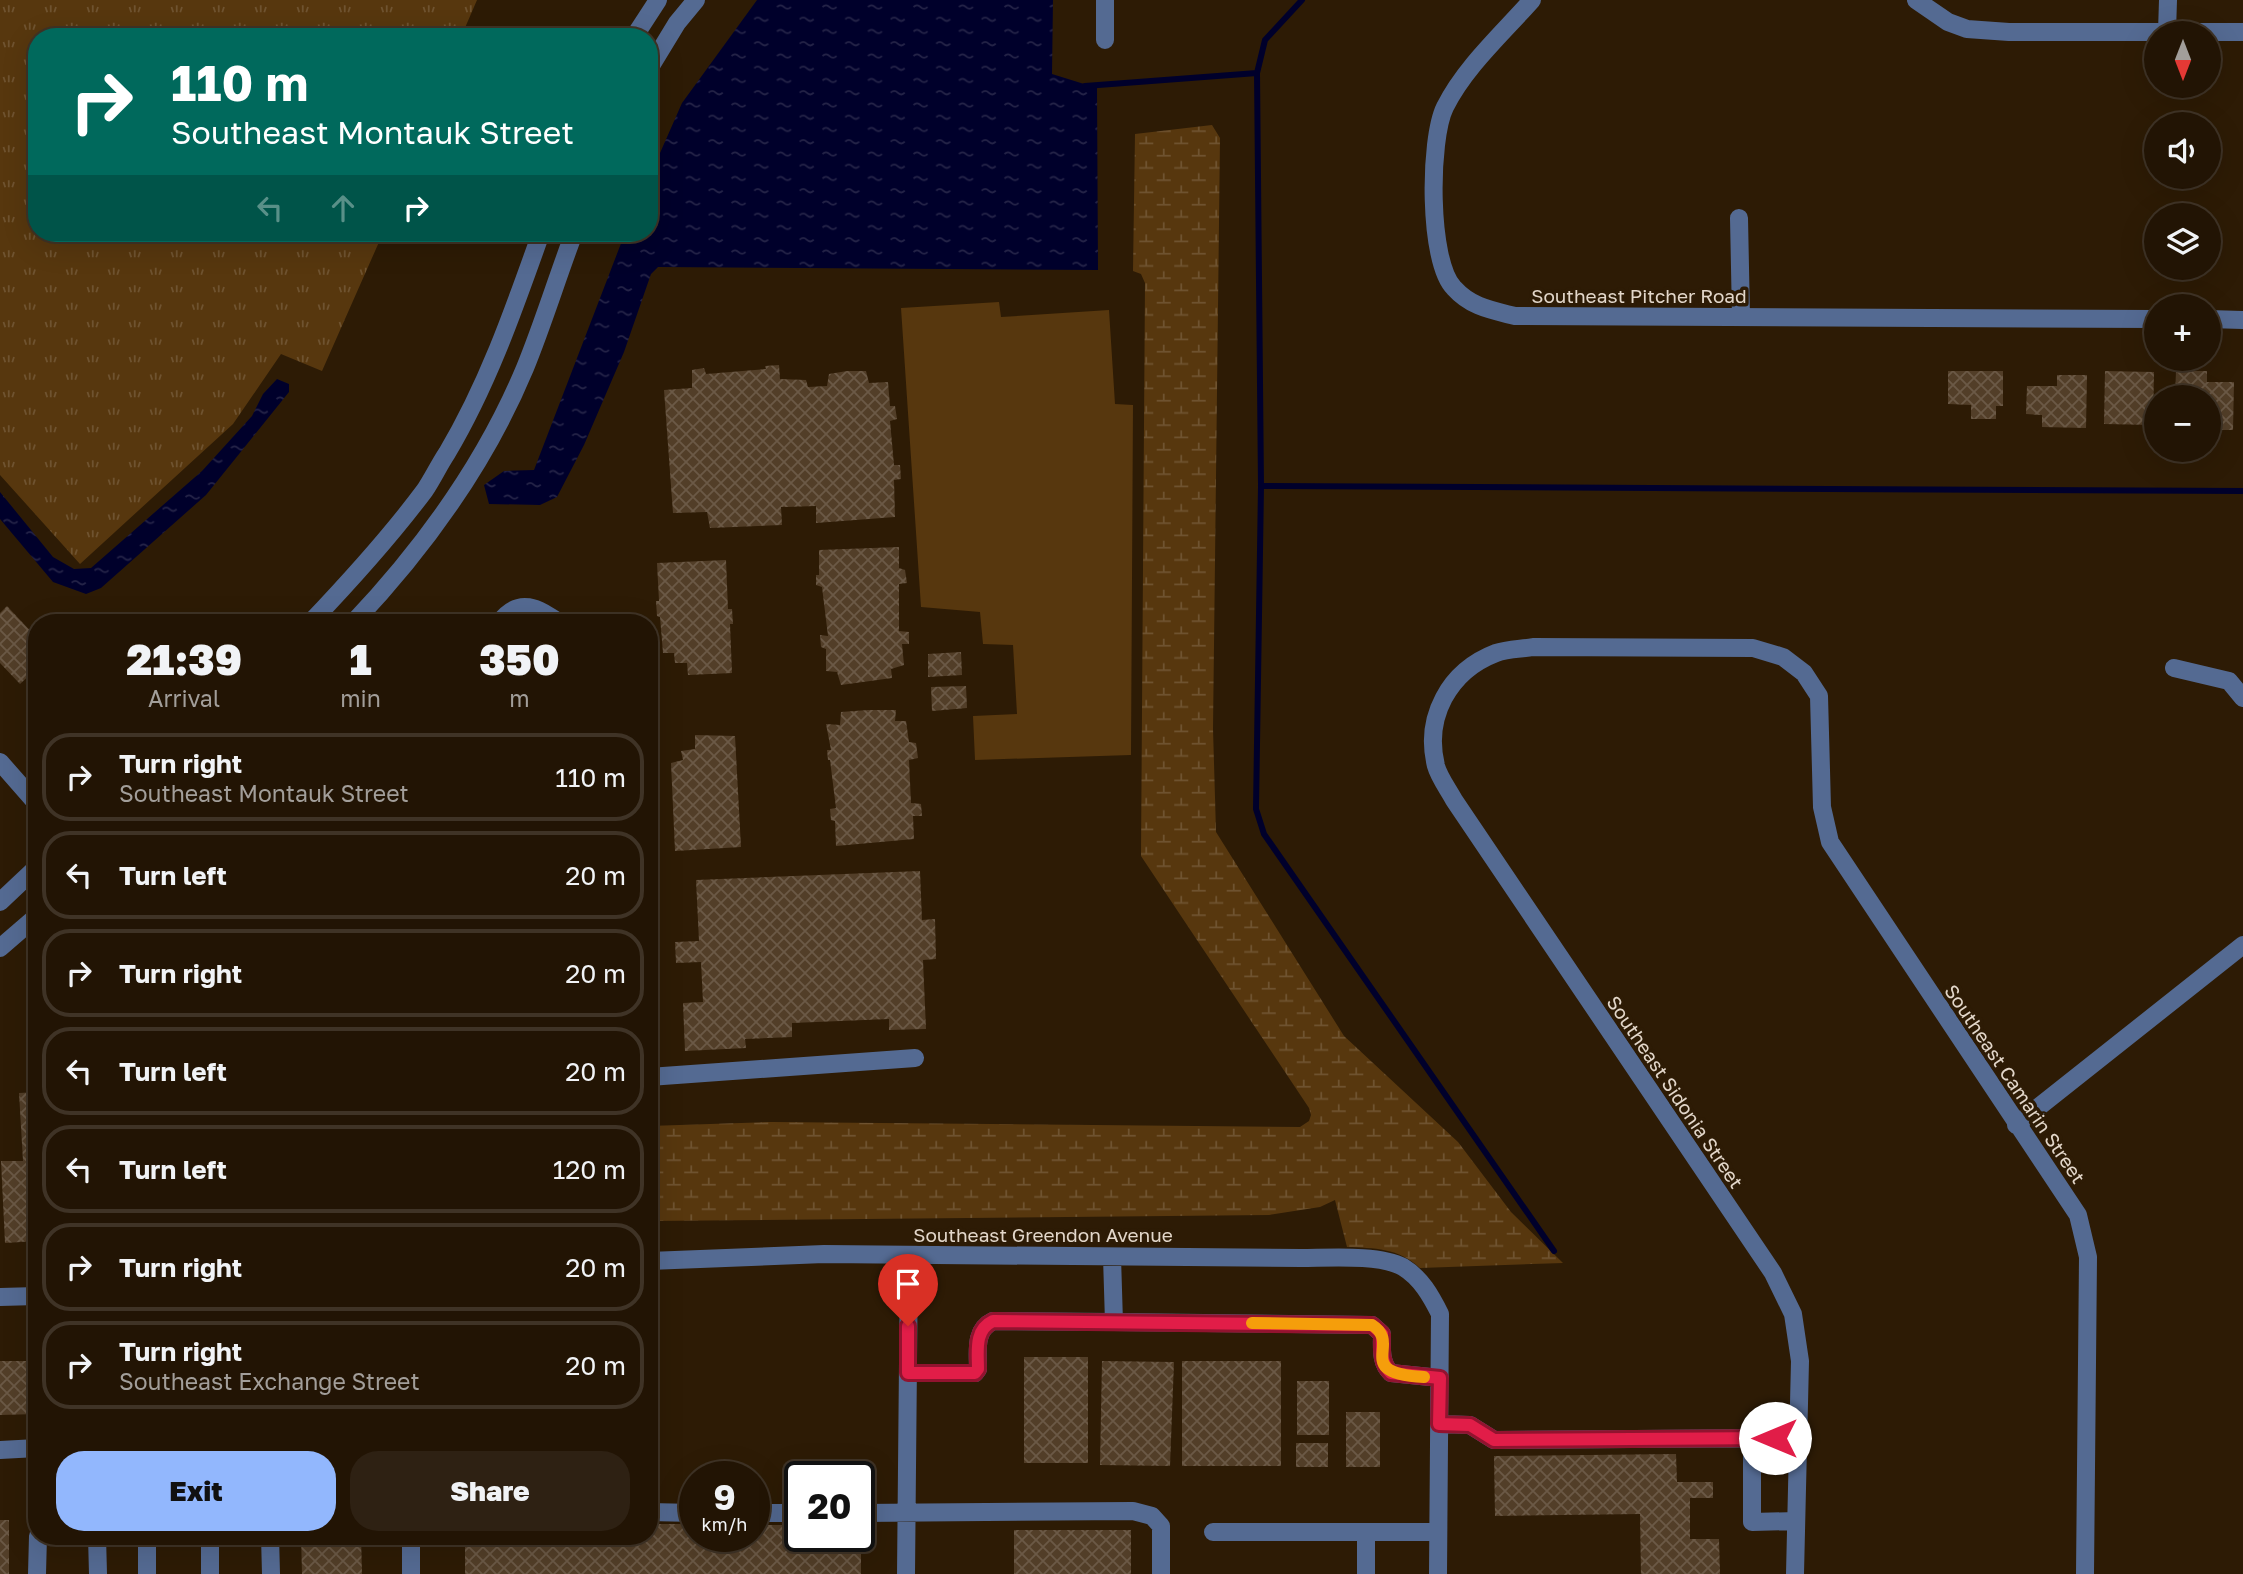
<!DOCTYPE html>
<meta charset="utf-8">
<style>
body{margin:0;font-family:"Golos Text",sans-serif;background:#2e2113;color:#f1f3f6;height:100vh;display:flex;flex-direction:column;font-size:26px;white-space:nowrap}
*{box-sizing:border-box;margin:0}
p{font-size:23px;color:#a29e9a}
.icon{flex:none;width:38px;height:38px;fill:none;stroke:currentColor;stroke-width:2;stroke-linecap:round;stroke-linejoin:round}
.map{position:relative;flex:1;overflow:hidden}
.drawer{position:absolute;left:28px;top:614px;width:630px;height:931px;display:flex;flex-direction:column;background:#221404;border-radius:28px;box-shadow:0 7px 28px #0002,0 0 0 2px #3f3326}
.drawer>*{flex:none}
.banner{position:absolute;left:28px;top:28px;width:630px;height:214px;border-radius:28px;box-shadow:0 7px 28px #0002,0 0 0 2px #3f3326;background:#00695c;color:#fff;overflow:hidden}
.needle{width:46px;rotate:180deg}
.controls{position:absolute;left:2144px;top:21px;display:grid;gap:14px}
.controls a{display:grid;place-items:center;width:77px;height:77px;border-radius:50%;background:#221404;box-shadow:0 7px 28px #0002,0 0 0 2px #3f3326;font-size:35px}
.speed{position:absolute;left:679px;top:1461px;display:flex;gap:14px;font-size:35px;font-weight:700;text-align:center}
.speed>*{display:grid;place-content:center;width:91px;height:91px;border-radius:50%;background:#221404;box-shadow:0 7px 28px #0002,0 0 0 2px #3f3326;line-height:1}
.speed small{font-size:18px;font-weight:400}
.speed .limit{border:4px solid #111;border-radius:10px;background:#fff;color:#111}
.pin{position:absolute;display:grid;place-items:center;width:60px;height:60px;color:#fff;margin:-72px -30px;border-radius:50% 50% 50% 0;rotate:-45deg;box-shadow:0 0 7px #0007}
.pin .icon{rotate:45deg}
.me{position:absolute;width:77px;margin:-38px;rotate:270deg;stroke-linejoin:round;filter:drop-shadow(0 0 5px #0008)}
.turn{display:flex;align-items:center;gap:24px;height:147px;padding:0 28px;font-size:32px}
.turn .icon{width:91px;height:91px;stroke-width:2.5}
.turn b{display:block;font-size:49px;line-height:60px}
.lanes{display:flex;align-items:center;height:66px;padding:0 28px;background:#0003;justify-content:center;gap:35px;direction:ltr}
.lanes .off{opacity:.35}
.eta{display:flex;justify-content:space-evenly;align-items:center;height:119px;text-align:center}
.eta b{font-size:42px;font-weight:800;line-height:49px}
.button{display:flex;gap:14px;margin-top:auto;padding:14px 28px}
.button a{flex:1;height:80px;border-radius:28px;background:#92b7fd;color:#111;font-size:28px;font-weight:800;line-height:80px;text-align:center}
.button a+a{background:#2e2113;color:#f1f3f6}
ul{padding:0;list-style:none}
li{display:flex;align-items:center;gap:21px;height:88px;margin:0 14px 10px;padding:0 14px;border:4px solid #3f3326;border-radius:28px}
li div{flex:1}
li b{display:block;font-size:26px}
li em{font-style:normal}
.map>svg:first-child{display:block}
.grass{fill:url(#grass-tufts)}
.wetland{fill:url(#wetland-marsh)}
.garden{fill:#57370e}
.water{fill:url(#water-ripples)}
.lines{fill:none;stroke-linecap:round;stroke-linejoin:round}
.stream{stroke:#00002b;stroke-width:6}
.building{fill:url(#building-cross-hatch)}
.minor{stroke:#546a92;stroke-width:18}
.route-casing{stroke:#92132f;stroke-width:18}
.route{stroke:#e11d48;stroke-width:12}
.slow{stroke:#f59e0b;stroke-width:12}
.labels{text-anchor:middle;stroke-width:7;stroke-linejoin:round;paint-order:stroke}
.street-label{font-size:19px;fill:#e3d7ca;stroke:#2d1b05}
</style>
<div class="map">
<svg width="2243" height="1574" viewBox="0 0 2243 1574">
<defs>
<pattern id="grass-tufts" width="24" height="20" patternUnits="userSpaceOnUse" patternTransform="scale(1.75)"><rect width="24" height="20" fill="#57370e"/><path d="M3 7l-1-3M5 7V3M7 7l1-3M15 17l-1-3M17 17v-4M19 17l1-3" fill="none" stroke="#6f5330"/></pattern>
<pattern id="wetland-marsh" width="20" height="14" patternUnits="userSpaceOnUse" patternTransform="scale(1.75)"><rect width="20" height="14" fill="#57370e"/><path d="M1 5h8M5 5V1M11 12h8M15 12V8" fill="none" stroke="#6f5330"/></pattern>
<pattern id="water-ripples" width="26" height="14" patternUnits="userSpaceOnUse" patternTransform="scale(1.75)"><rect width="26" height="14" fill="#00002b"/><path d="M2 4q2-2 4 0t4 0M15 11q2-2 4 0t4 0" fill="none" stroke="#252448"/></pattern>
<pattern id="building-cross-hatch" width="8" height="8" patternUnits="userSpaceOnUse" patternTransform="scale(1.75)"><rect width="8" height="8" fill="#523e28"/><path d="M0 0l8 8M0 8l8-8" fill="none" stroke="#6b5946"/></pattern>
</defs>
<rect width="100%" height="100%" fill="#2d1b05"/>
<path class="grass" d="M 0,0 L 477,0 L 461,37 L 37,37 L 37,233 L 383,233 L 322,371 L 281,354 L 233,424 L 80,564 L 0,475 Z"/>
<path class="wetland" d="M 1212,125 L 1220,138 L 1213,729 L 1216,832 L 1344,1036 L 1458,1142 L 1511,1212 L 1563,1263 L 1420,1268 C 1399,1248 1374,1248 1347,1247 L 1335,1200 L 1320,1207 L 1269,1215 L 649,1221 L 649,1126 L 771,1122 L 1300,1127 L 1309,1121 L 1311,1115 L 1309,1108 L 1141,856 L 1145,283 L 1141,274 L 1133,271 L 1135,134 Z"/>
<path class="garden" d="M 999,302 L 1001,317 L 1109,310 L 1115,404 L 1133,405 L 1131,755 L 975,760 L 973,716 L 1017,714 L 1013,645 L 983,644 L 980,612 L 921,607 L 901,308 Z"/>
<path class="water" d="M 757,0 L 1053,0 L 1052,74 L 1097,88 L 1098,270 L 658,267 L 651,274 L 624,352 L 584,445 L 557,497 L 540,505 L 489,504 L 484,485 L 504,471 L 534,470 L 625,233 L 649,233 L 649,178 L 682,103 Z
M 277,379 L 289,384 L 289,392 L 206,495 L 101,588 L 86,594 L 53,582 L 0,519 L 0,492 L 53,557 L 74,569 L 91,568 L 202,471 L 252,416 L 263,394 Z"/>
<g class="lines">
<path class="stream" d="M 1302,0 L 1265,40 L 1257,73 L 1261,486 L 1256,809 L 1264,834 L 1554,1251
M 1085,86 L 1257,73
M 1261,486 L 2243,491"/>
</g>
<path class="building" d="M 779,365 L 780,379 L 806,380 L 808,387 L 827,386 L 829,374 L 847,371 L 866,371 L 869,383 L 888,382 L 890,406 L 895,406 L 897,419 L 890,421 L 894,465 L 900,465 L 901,479 L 894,480 L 895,517 L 816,523 L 816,506 L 786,507 L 781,507 L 782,525 L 710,528 L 707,512 L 673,513 L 664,390 L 692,388 L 692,370 L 704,368 L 706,374 L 766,369 L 765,366 Z
M 1948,371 L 2003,371 L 2003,406 L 1996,406 L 1996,419 L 1971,419 L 1971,405 L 1948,404 Z
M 2105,371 L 2154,372 L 2153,425 L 2104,424 Z
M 2176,371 L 2207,371 L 2207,382 L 2234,382 L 2233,430 L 2208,430 L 2208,397 L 2175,397 Z
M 2057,375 L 2087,375 L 2086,428 L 2042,427 L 2042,415 L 2026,414 L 2027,386 L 2057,386 Z
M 899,547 L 899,568 L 905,570 L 907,583 L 899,584 L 899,631 L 909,632 L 909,644 L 902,644 L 904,665 L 891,669 L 892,678 L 841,685 L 837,672 L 826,671 L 826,649 L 821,647 L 820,635 L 828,636 L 822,587 L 816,585 L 816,575 L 819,575 L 819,550 Z
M 726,560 L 728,609 L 732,609 L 733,624 L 730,624 L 732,673 L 688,675 L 687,663 L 675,663 L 674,653 L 663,653 L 660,617 L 657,616 L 656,601 L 659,601 L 657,563 Z
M 7,606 L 37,638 L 37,668 L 20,684 L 0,663 L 0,613 Z
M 961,652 L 962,675 L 928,677 L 928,654 Z
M 966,686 L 967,708 L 932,711 L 931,687 Z
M 868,710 L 896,710 L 895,721 L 906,721 L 909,742 L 916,743 L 918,758 L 909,760 L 911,803 L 921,804 L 922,816 L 913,816 L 914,839 L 836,846 L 835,821 L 831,820 L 830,809 L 836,808 L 830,760 L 828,760 L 827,750 L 831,750 L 826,724 L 840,725 L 841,712 Z
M 695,735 L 735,736 L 741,847 L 675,851 L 671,763 L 683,760 L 681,751 L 695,749 Z
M 920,871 L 922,920 L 935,919 L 936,959 L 923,960 L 926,1029 L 889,1030 L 889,1019 L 792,1023 L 792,1037 L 745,1039 L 746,1048 L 685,1051 L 683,1003 L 703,1002 L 701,962 L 676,963 L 675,942 L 699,941 L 696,880 Z
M 37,1092 L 37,1241 L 5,1243 L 1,1161 L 23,1161 L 19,1093 Z
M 1024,1357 L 1088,1357 L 1088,1463 L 1024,1463 Z
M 0,1361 L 37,1361 L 37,1414 L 0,1415 Z
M 1102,1361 L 1174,1362 L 1170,1466 L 1100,1465 Z
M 1182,1361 L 1281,1361 L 1281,1466 L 1182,1466 Z
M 1297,1381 L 1329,1381 L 1329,1435 L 1297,1435 Z
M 1346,1412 L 1380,1412 L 1380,1467 L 1346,1467 Z
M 1296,1443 L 1328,1443 L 1328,1467 L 1296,1467 Z
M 1676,1454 L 1677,1482 L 1713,1482 L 1713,1498 L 1690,1498 L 1690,1539 L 1719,1539 L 1720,1574 L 1641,1574 L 1640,1514 L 1495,1516 L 1494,1456 Z
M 0,1520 L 9,1520 L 9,1574 L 0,1574 Z
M 649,1524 L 695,1524 L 695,1536 L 754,1536 L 754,1525 L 800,1525 L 800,1536 L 861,1536 L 861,1574 L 465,1574 L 465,1536 L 649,1536 Z
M 1014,1530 L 1131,1530 L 1131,1574 L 1014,1574 Z
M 301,1536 L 361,1536 L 362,1574 L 302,1574 Z"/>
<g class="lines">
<path class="minor" d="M 1105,0 L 1105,40
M 1532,0 C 1502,34 1465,67 1445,107 C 1429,139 1428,262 1454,288 C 1471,307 1491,310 1515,316 L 2156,319
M 1916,0 L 1948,22 L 1967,29 L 2009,32 L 2243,32
M 2167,32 L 2168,0
M 634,37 L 658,0
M 649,69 L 677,23 L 696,0
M 1739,218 L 1741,317
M 2208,319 L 2243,320
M 310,623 C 350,581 390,537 425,490 C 433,478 439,465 447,453 C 488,384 514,309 541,233
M 353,623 C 424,548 485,464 525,368 C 543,324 557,278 574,233
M 499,623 C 519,596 538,608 560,623
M 2174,668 L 2229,681 L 2243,698
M 0,762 L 37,804
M 0,902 L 37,867
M 0,948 L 37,916
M 649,1077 L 915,1058
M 2016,1125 L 2243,945
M 1112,1257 L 1114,1322 L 1372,1325 L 1382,1334 C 1382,1348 1380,1363 1391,1373 L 1440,1378
M 649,1261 L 824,1254 L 1301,1258 C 1328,1258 1379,1254 1403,1267 C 1421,1278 1431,1296 1440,1314 L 1438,1574
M 0,1297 L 37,1296
M 908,1373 L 975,1373 L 978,1369 C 978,1351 974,1330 993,1321 L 1114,1322
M 1439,1424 L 1470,1425 L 1494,1440 L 1798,1438
M 1752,1438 L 1752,1522 L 1796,1521
M 0,1450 L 37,1448
M 649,1512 L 695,1513
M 754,1513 L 800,1513
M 859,1513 L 1133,1511 L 1152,1516 L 1161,1526 L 1161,1574
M 1213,1532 L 1438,1532
M 97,1536 L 98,1574
M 147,1536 L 147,1574
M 210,1536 L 210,1574
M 270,1536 L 271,1574
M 37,1574 L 38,1536
M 411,1574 L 411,1536
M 906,1574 L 909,1256
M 1366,1574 L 1366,1532
M 1795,1574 L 1800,1361 L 1793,1314 L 1773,1273 L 1454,800 C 1448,789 1439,777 1436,766 C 1424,717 1449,671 1496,653 C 1507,649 1522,649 1533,647 L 1753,648 L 1783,657 L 1804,673 L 1819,696 L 1822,807 L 1830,842 L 2078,1215 L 2088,1257 L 2085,1574"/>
</g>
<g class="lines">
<defs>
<path id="route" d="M 908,1326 L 908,1373 L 975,1373 L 978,1369 C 978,1351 974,1330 993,1321 L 1372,1325 L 1382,1334 C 1382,1348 1380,1363 1391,1373 L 1440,1378 L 1439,1424 L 1470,1425 L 1494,1440 L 1775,1438"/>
</defs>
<use href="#route" class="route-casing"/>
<use href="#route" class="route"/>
<path class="slow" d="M 1252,1323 L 1372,1325 C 1403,1344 1351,1373 1424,1377"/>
</g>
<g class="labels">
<g class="street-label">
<text x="1639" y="303">Southeast Pitcher Road</text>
<text transform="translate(2015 1084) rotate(56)" y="7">Southeast Camarin Street</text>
<text transform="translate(1675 1092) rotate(56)" y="7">Southeast Sidonia Street</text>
<text x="1043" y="1242">Southeast Greendon Avenue</text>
</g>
</g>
</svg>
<div class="controls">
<a><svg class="needle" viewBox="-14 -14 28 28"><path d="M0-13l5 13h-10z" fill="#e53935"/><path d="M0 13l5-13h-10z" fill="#a29e9a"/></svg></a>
<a><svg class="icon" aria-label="sound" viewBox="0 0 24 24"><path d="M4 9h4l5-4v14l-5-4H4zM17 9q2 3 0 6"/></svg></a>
<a><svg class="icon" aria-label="layers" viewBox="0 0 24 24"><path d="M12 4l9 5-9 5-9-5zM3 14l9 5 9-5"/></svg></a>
<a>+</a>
<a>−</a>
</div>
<div class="speed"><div>9<small>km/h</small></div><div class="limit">20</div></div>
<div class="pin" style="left:908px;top:1326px;background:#d93025"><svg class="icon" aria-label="arrive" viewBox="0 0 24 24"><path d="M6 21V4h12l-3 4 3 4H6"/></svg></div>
<svg class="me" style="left:1775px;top:1438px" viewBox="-20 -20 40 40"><circle r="19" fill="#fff"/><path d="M0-13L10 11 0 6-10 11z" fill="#e11d48"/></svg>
<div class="banner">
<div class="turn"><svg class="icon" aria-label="right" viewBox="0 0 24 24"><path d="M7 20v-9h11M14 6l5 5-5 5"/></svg><div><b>110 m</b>Southeast Montauk Street</div></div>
<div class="lanes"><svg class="icon off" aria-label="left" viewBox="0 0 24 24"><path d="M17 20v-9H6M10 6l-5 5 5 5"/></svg><svg class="icon off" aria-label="ahead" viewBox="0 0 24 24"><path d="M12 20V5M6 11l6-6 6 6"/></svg><svg class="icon" aria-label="right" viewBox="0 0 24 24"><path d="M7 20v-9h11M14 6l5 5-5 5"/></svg></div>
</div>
<section class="drawer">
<div class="eta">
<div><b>21:39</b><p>Arrival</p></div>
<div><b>1</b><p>min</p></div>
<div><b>350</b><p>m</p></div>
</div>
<ul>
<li><svg class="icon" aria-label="right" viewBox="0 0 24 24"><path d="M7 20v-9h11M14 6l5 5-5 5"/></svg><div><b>Turn right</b><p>Southeast Montauk Street</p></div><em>110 m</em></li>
<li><svg class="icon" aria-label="left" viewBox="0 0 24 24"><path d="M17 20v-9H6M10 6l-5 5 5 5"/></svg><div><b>Turn left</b></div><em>20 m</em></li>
<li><svg class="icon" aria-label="right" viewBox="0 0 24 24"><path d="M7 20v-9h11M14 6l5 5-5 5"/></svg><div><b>Turn right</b></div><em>20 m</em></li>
<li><svg class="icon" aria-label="left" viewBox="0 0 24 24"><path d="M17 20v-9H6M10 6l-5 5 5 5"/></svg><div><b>Turn left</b></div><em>20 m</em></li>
<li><svg class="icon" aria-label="left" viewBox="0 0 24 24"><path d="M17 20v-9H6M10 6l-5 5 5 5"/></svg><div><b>Turn left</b></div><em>120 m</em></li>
<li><svg class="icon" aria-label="right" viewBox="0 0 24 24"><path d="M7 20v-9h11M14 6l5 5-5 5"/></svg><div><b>Turn right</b></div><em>20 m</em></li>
<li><svg class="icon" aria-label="right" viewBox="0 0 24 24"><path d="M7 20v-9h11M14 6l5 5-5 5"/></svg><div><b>Turn right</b><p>Southeast Exchange Street</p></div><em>20 m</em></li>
</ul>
<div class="button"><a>Exit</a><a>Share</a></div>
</section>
</div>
